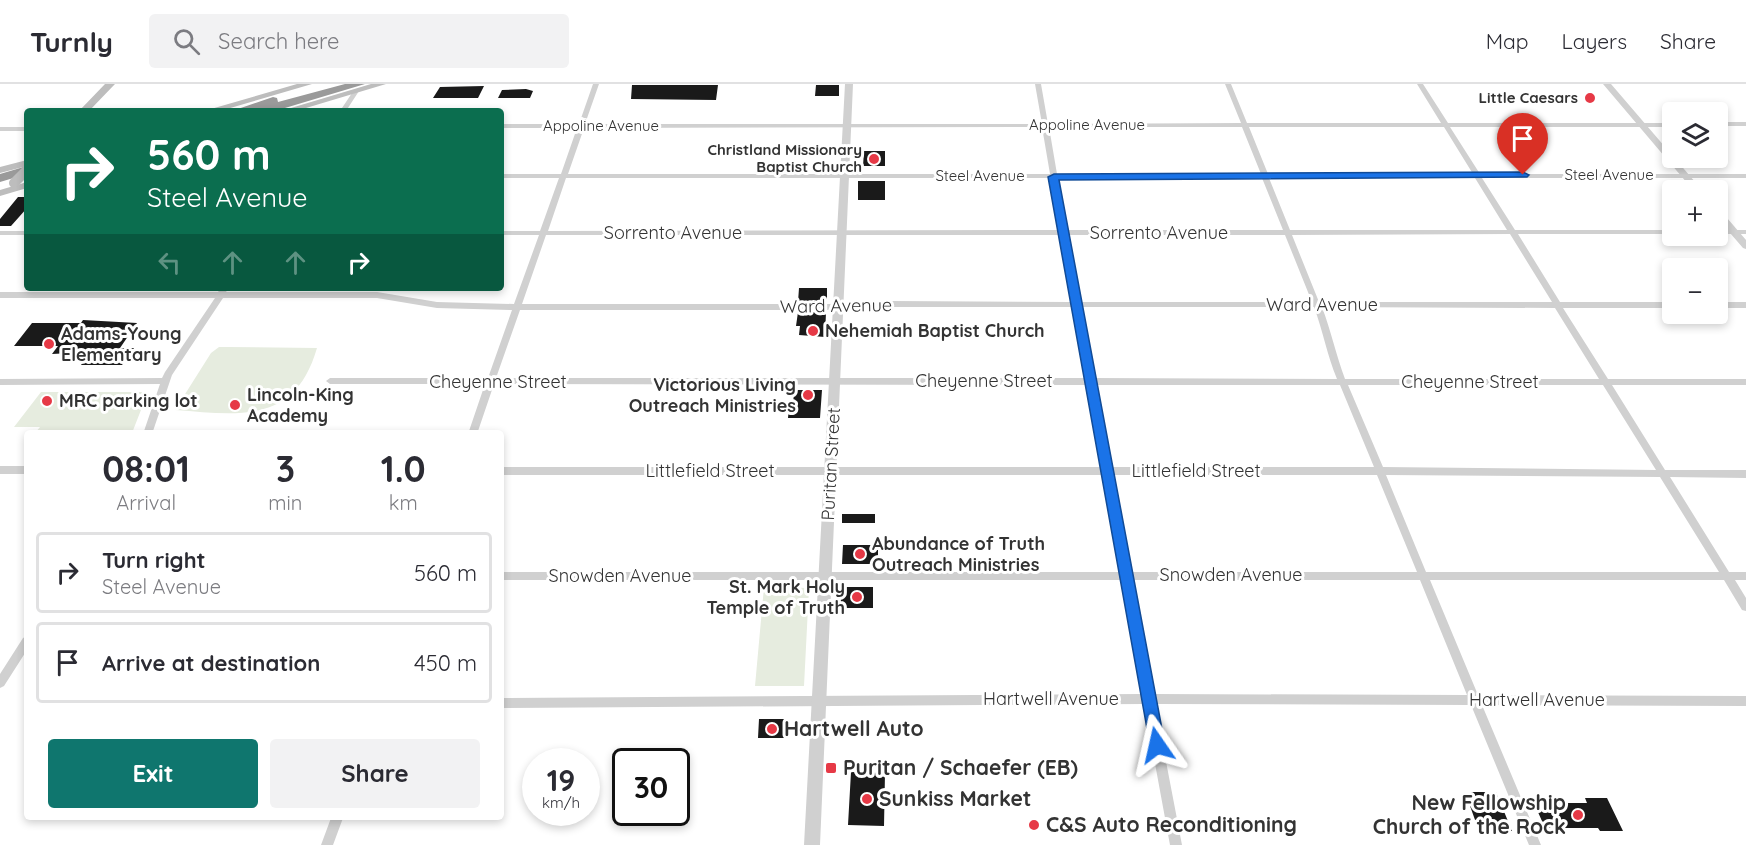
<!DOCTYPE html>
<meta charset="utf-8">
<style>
body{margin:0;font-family:Quicksand,sans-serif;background:#f2f2f3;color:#2b2b33;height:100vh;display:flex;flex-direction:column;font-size:22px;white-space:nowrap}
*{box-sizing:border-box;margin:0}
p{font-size:20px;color:#7c7c81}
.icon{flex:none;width:33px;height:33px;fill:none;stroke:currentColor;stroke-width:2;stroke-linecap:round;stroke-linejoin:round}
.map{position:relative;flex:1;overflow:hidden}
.side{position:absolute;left:24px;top:346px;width:480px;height:390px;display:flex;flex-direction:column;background:#fff;border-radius:6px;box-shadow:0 3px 9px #0003}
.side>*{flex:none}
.guide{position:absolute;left:24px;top:24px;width:480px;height:183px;border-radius:6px;box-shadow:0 3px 9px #0003;background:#0b6e4f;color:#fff;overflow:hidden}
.tools{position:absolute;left:1662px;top:18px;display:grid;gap:12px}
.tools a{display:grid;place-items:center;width:66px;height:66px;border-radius:6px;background:#fff;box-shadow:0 3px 9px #0003;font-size:30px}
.speed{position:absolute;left:522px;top:664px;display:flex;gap:12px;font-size:30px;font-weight:700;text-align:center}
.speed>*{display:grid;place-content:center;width:78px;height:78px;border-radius:50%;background:#fff;box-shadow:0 3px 9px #0003;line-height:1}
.speed small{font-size:15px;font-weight:400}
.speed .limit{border:3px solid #111;border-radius:9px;background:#fff;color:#111}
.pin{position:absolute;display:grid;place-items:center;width:51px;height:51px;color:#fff;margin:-62px -26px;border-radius:50% 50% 50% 0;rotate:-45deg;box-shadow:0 0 6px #0007}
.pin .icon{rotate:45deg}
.me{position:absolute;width:66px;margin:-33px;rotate:349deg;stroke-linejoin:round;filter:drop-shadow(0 0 4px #0008)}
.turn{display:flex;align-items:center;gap:21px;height:126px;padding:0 24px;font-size:27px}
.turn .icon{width:78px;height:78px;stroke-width:2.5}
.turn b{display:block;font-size:42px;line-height:51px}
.lanes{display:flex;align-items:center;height:57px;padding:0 24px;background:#0003;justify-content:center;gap:30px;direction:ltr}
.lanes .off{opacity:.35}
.eta{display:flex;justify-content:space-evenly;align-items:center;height:102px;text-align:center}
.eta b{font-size:36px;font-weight:700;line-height:42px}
.cta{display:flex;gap:12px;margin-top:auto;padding:12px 24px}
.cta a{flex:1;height:69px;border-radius:6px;background:#0f766e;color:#fff;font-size:24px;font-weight:700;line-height:69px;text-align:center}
.cta a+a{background:#f2f2f3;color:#2b2b33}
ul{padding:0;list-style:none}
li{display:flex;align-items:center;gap:18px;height:81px;margin:0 12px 9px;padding:0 12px;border:3px solid #e1e1e2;border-radius:6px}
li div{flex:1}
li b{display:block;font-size:22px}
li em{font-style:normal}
header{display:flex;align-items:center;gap:36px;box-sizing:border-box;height:84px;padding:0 30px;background:#fff;border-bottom:2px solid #e1e1e2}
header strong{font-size:28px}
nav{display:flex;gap:33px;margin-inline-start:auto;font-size:21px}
.search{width:420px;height:54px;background:#f2f2f3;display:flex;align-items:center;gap:15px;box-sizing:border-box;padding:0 21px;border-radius:6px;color:#7c7c81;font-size:22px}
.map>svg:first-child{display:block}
.green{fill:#e6ecdf}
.building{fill:#1a1a1a}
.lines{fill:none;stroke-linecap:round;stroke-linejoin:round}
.minor{fill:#d0d0d0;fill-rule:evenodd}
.tertiary{fill:#d0d0d0;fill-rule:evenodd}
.secondary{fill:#bdbdbd;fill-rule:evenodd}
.motorway{fill:#9a9a9a;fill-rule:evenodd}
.secondary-bridge{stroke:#bdbdbd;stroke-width:10}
.route{fill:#1a73e8;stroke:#114b97;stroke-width:1.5}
.poi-dot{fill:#e63946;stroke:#fff;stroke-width:2}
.labels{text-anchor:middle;stroke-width:6;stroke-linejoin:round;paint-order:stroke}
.far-poi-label{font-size:15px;font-weight:bold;fill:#333;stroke:#fff;text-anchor:end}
.far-street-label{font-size:15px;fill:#333;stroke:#fff}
.street-label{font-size:18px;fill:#333;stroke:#fff}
.poi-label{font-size:18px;font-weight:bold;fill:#333;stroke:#fff;text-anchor:start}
.near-poi-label{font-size:21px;font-weight:bold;fill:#333;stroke:#fff;text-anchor:start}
</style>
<header>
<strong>Turnly</strong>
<div class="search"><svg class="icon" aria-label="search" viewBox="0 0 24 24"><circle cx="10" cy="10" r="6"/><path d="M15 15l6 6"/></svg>Search here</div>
<nav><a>Map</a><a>Layers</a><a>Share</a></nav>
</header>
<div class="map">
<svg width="1746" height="761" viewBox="0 0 1746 761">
<rect width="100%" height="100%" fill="#fff"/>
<path class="green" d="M 219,263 L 228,263 L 317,264 C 295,340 241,331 175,326 L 211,269 Z
M 41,308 L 148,308 L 132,349 L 35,349 L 40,343 L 14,343 Z
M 764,503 L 809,504 L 804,602 L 755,602 Z"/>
<path class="building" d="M 632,1 L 718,1 L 716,16 L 631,15 Z
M 816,1 L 839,1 L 839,12 L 815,12 Z
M 484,2 L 478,14 L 433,14 L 440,3 Z
M 526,5 L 533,7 L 530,14 L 498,14 L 502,6 Z
M 864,67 L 885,67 L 885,82 L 863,82 Z
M 858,97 L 885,97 L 885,116 L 858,116 Z
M 18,113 L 27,113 L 27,124 L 11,142 L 0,142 L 0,135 Z
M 799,204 L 827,204 L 827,217 L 798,218 Z
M 798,228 L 826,228 L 825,253 L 799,251 L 800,242 L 796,242 Z
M 83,236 L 137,239 L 120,264 L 134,264 L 122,281 L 81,281 L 90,268 L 52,270 L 58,262 L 14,262 L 32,239 L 81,239 Z
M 794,306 L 822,306 L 820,334 L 788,334 L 789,322 L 793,322 Z
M 842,430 L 875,430 L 875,439 L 842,439 Z
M 843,461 L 878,461 L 878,480 L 842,480 Z
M 841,503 L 873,503 L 873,524 L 840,524 Z
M 759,635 L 786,635 L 785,654 L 758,654 Z
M 851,688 L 885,689 L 884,742 L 848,741 Z
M 1465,708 L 1496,708 L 1512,747 L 1479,747 Z
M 1585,714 L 1607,714 L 1623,747 L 1600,747 L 1598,744 L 1545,744 L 1534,719 L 1587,719 Z"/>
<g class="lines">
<path class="minor" d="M 593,0 L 599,0 L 585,40 L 1042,40 L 1035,0 L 1041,0 L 1048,40 L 1241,39 L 1225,0 L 1231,0 L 1247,39 L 1441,39 L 1417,0 L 1423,0 L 1448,39 L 1672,39 L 1672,43 L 1450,43 L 1480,90 L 1746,90 L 1746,94 L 1482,94 L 1515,146 L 1672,146 L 1672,150 L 1518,150 L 1560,218 L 1672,218 L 1672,224 L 1563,224 L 1608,295 L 1746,295 L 1746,301 L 1612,301 L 1665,386 L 1746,386 L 1746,394 L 1670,393 L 1729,488 L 1746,488 L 1746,496 L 1735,496 L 1746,514 L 1746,527 L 1742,526 L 1724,496 L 1430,496 L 1478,611 L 1746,612 L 1746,622 L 1482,621 L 1541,761 L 1529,761 L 1471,621 L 1155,620 L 1182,761 L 1170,761 L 1144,620 L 501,624 L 501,614 L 1142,610 L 1121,496 L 501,496 L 501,488 L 1120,488 L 1102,391 L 501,391 L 501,383 L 1101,383 L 1085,301 L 494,300 L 477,350 L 468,350 L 485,300 L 330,300 L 326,297 L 330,294 L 488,294 L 512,226 L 437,224 L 377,214 L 223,214 L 172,291 L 152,350 L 143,350 L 160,300 L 0,301 L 0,295 L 162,294 L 165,288 L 215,214 L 0,214 L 0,208 L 218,208 L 221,204 L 229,204 L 226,208 L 377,208 L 437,218 L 514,220 L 539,151 L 501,151 L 501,147 L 540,147 L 559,94 L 501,94 L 501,90 L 561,90 L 577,44 L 501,44 L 501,40 L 579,40 ZM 1042,43 L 1050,90 L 568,90 L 584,44 ZM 1049,43 L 1242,43 L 1261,90 L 1057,90 ZM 1249,43 L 1444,43 L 1473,90 L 1268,90 ZM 566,94 L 1051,94 L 1059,146 L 548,147 ZM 1058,94 L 1262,94 L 1283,146 L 1067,146 ZM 1269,94 L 1475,94 L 1507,146 L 1290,146 ZM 1510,150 L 1552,218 L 1319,218 L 1292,151 ZM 546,151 L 1060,151 L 1071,218 L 890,217 L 829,220 L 522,220 ZM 1068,151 L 1285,151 L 1312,218 L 1079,218 ZM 890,223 L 1072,223 L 1084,294 L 496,294 L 520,226 L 829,226 ZM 1080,223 L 1314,223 C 1323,247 1327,271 1337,295 L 1093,294 ZM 1322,223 L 1555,224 L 1599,295 L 1345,295 C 1336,271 1331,247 1322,223 ZM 1094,301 L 1340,301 L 1374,383 L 1110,383 ZM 1348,301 L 1603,301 L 1656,386 L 1383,383 ZM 1111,391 L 1377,391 L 1417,488 L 1130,488 ZM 1386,391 L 1660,393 L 1719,488 L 1426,488 ZM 1131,496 L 1420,496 L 1467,611 L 1153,610 Z
M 354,6 L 359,7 L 346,27 L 340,27 Z
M 1718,38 L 1746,38 L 1746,42 L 1718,42 Z
M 0,43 L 27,43 L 27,47 L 0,47 Z
M 1718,146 L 1746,146 L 1746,150 L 1718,150 Z
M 0,147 L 27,147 L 27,151 L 0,151 Z
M 1718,218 L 1746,218 L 1746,224 L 1718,224 Z
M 0,382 L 27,382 L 27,390 L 0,390 Z
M 27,552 L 27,566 L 4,602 L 0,604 L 0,590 L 23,554 Z
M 331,734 L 343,734 L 333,761 L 321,761 Z"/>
<path class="tertiary" d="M 845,0 L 853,0 L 820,761 L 804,761 Z
M 1603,0 L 1611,0 L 1702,106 L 1693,106 Z
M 1718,126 L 1721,127 L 1746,156 L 1746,165 L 1743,164 L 1718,135 Z"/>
<path class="secondary" d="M 105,0 L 115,0 L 89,27 L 79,27 Z
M 297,0 L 312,0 L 220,27 L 204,27 Z
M 371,0 L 386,0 L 296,27 L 281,27 Z
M 27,76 L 27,82 L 0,89 L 0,83 Z
M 27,98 L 27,104 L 0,112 L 0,106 Z"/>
<path class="motorway" d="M 345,0 L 365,0 L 275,27 L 232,27 L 273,13 L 277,14 L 278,18 Z
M 27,82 L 27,90 L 0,98 L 0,90 Z"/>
<path class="secondary-bridge" d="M 14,99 L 27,86"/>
</g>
<path class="route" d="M 1523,88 L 1529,91 L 1527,93 L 1059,96 L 1165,661 L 1163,667 L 1157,669 L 1151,667 L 1048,93 L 1054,90 Z"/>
<g class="poi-dot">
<circle cx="1590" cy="14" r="6"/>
<circle cx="874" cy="75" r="6"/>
<circle cx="813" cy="247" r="6"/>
<circle cx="49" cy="260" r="6"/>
<circle cx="808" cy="311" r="6"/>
<circle cx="47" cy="317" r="6"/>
<circle cx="235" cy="321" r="6"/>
<circle cx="860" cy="470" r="6"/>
<circle cx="857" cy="513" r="6"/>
<circle cx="772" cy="645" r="6"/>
<rect x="825" y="678" width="12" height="12" rx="3"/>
<circle cx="867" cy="715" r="6"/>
<circle cx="1578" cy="731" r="6"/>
<circle cx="1034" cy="741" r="6"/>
</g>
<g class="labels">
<g class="far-poi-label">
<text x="1578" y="19">Little Caesars</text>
<text x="862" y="71">Christland Missionary<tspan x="862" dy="17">Baptist Church</tspan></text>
</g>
<g class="far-street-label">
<text x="1087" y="46">Appoline Avenue</text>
<text x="601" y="47">Appoline Avenue</text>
<text x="1609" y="96">Steel Avenue</text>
<text x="980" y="97">Steel Avenue</text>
</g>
<g class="street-label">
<text x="673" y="155">Sorrento Avenue</text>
<text x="1159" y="155">Sorrento Avenue</text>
<text x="1322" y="227">Ward Avenue</text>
<text transform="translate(836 222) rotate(-1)" y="6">Ward Avenue</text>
<text x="984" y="303">Cheyenne Street</text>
<text x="498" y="304">Cheyenne Street</text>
<text x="1470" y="304">Cheyenne Street</text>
<text transform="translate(831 380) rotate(-87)" y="6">Puritan Street</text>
<text x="710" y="393">Littlefield Street</text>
<text x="1196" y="393">Littlefield Street</text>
<text x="1231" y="497">Snowden Avenue</text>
<text x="620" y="498">Snowden Avenue</text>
<text x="1051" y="621">Hartwell Avenue</text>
<text x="1537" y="622">Hartwell Avenue</text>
</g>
<g class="poi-label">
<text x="825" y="253">Nehemiah Baptist Church</text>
<text x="61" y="256">Adams-Young<tspan x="61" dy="21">Elementary</tspan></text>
<text x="796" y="307" text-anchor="end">Victorious Living<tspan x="796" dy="21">Outreach Ministries</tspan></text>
<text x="247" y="317">Lincoln-King<tspan x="247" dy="21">Academy</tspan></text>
<text x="59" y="323">MRC parking lot</text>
<text x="872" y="466">Abundance of Truth<tspan x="872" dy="21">Outreach Ministries</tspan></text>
<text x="845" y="509" text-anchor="end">St. Mark Holy<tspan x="845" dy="21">Temple of Truth</tspan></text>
</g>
<g class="near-poi-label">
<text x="784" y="652">Hartwell Auto</text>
<text x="843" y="691">Puritan / Schaefer (EB)</text>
<text x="879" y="722">Sunkiss Market</text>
<text x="1566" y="726" text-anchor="end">New Fellowship<tspan x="1566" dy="24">Church of the Rock</tspan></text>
<text x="1046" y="748">C&amp;S Auto Reconditioning</text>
</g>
</g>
</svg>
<div class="tools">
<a><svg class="icon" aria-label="layers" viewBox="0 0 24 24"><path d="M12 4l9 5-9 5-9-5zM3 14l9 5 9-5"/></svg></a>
<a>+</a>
<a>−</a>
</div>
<div class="speed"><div>19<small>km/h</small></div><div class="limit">30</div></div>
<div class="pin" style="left:1523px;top:91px;background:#d93025"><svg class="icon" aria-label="arrive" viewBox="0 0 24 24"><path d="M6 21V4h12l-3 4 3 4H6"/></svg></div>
<svg class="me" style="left:1157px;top:661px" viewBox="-20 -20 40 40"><path d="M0-17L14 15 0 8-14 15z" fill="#1a73e8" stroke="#fff" stroke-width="4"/></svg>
<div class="guide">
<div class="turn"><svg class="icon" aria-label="right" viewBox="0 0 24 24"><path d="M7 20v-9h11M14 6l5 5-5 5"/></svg><div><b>560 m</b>Steel Avenue</div></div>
<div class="lanes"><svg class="icon off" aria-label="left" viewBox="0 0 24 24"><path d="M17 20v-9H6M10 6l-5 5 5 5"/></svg><svg class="icon off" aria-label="ahead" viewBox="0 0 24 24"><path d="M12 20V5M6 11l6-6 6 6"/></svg><svg class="icon off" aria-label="ahead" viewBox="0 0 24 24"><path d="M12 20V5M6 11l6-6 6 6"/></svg><svg class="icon" aria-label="right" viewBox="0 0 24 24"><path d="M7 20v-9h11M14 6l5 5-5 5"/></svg></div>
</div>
<section class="side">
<div class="eta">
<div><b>08:01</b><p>Arrival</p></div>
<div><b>3</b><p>min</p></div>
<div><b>1.0</b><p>km</p></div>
</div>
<ul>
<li><svg class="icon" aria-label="right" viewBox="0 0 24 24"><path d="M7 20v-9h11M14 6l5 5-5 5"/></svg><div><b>Turn right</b><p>Steel Avenue</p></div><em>560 m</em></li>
<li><svg class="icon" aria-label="arrive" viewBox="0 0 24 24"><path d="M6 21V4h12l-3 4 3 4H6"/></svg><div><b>Arrive at destination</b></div><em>450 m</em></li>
</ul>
<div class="cta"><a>Exit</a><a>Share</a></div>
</section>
</div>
